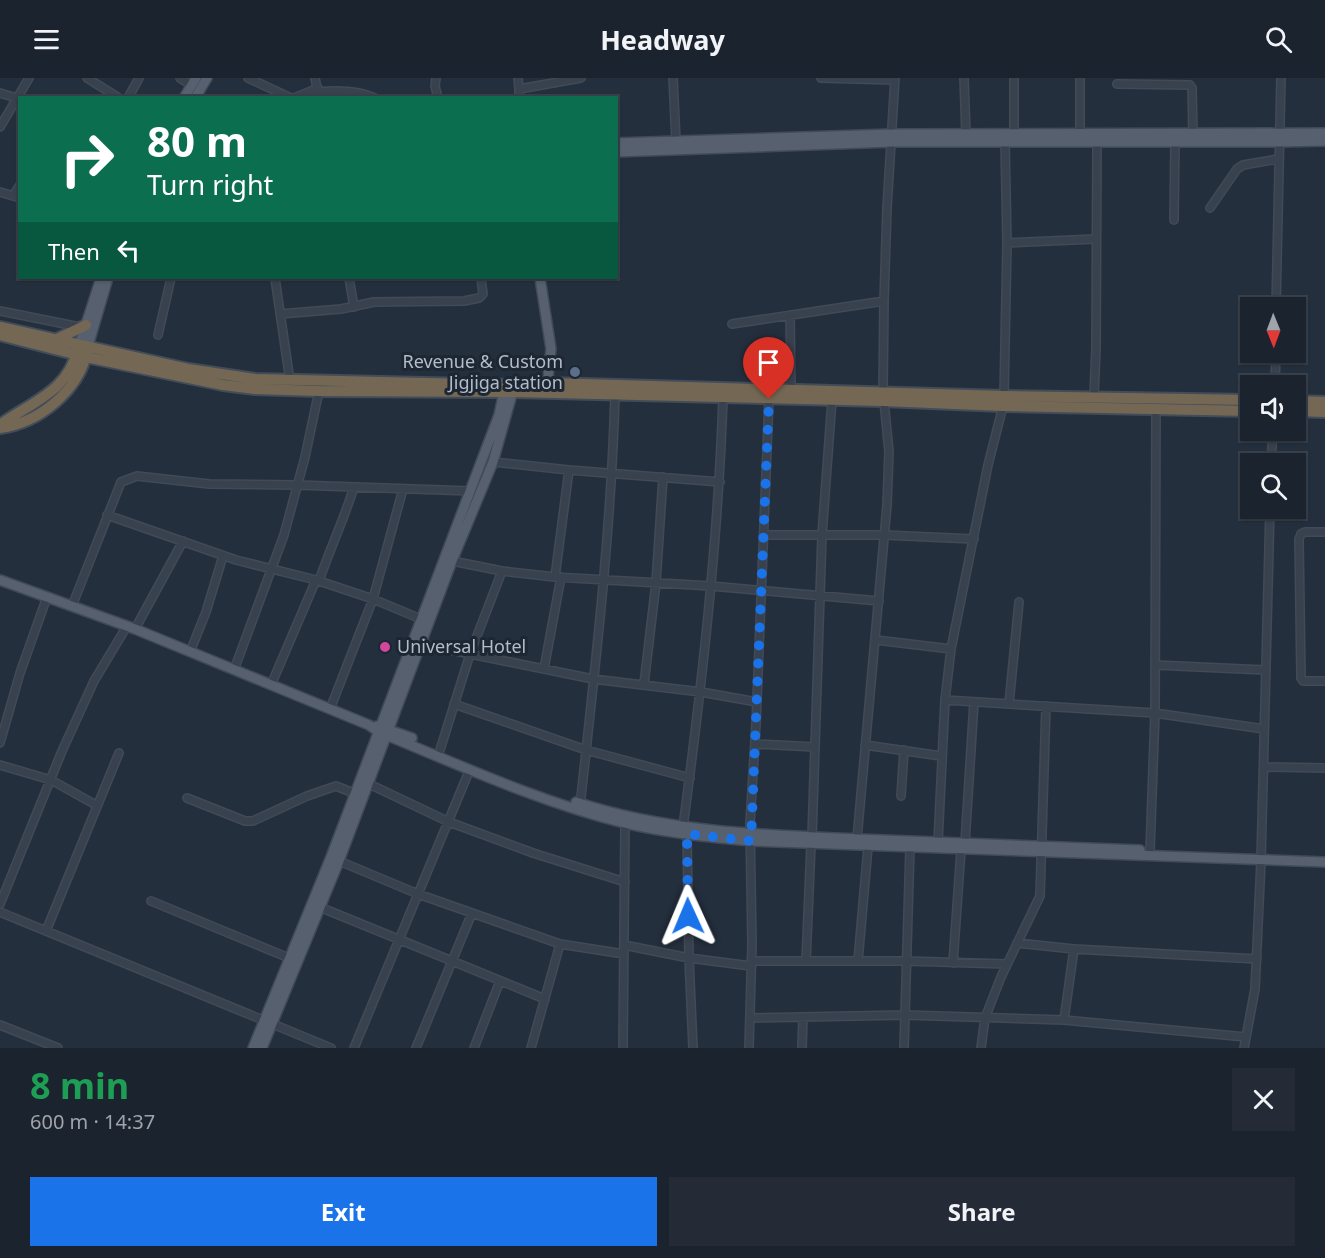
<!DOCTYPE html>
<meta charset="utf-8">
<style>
body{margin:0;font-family:"Noto Sans",sans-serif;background:#242b36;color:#f1f3f6;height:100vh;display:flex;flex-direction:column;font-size:22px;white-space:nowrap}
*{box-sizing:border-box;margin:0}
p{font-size:20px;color:#a0a4aa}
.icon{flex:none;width:33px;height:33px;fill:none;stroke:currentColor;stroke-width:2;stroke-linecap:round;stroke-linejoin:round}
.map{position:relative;height:970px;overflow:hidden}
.panel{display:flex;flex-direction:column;background:#1b232e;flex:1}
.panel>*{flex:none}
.banner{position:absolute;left:18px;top:18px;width:600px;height:183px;border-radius:0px;box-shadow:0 2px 4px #0004,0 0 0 2px #39404a;background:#0b6e4f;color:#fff;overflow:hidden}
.needle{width:39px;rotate:179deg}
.fabs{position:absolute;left:1240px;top:219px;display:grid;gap:12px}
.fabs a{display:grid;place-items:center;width:66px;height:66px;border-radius:0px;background:#1b232e;box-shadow:0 2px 4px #0004,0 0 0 2px #39404a;font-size:30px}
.pin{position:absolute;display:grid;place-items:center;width:51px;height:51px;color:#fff;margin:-62px -26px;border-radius:50% 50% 50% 0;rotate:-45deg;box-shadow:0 0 6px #0007}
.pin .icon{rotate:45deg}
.me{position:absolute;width:66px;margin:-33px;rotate:359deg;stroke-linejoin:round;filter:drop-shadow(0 0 4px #0008)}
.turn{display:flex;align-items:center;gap:21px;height:126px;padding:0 30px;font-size:27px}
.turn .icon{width:78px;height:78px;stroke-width:2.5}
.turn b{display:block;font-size:42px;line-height:51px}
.then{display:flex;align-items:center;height:57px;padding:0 30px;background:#0003;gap:12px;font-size:22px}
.round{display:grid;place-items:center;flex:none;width:63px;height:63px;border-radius:0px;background:#242b36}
.head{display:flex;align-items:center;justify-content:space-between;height:102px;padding:0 30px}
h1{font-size:36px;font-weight:700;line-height:45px;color:#1e9e55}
.action{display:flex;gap:12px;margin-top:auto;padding:12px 30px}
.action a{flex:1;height:69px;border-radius:0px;background:#1a73e8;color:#fff;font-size:24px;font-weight:700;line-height:69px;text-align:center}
.action a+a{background:#242b36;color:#f1f3f6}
header{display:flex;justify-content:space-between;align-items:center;height:78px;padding:0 30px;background:#1b232e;font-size:27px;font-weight:700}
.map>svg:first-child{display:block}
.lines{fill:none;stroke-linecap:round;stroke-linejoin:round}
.minor-casing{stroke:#414a57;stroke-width:10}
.major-casing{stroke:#414a57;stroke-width:12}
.highway-casing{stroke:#434c59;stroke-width:14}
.minor{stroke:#38414e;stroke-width:7}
.major{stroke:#56606e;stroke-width:9}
.highway{stroke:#746855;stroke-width:10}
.route{stroke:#1a73e8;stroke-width:10;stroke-dasharray:0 18}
.service-dot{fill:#5c6f8a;stroke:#1d2633;stroke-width:2}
.hotel-dot{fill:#d1479c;stroke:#1d2633;stroke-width:2}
.labels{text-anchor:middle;stroke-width:6;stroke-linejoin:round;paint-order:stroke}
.poi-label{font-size:18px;fill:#b4bcc9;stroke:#1d2633;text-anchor:end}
</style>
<header><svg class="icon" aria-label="menu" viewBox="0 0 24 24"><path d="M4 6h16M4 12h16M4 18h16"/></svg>Headway<svg class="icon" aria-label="search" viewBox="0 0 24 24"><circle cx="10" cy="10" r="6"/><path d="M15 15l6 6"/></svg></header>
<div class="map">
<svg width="1325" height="970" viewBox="0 0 1325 970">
<rect width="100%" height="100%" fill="#242f3e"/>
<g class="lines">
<defs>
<path id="minor" d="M 87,0 L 119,20
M 180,0 L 191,7
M 248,0 L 291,20
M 315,0 L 319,20
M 436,0 L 435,8 L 438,20
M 518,0 L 519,11
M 673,0 L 676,63
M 821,0 L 894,2
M 964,0 L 966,56
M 1014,0 L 1014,55
M 1117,6 L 1190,7 L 1192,10 L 1193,56
M 318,14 C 338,12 357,12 375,20
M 0,15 L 20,21
M 128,20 L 139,0
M 294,20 L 318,10
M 519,20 L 519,11 L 581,0
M 0,49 L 29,0
M 1080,56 L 1080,0
M 0,114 L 20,120
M 13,118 L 20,107
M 1210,130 L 1237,91 L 1243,87 L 1278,81
M 1174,142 L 1175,64
M 1007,165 L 1095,161
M 275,200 L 290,303
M 349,200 L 354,229
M 1276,230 L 1281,0
M 0,233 L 80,249
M 280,236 L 341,231 L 374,224 L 464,223 L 479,220 L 483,216 L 481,200
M 790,237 L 791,311
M 732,246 L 884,223
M 158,257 L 171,200
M 1275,308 L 1276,274
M 1004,318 L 1007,165 L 1005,63
M 1094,319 L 1096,270 L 1097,63
M 493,384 L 569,392 L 720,404
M 1271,386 L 1273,352
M 107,437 L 236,482 L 316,502 L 373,521 L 421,541
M 1325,454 L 1305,454 L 1301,456 L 1299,461 L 1301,600 L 1303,603 L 1325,603
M 764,457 L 884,457 L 974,461
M 452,483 L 502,493 L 555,499 L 711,508 L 879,523
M 555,499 L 569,392
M 319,503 C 330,471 344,441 354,409
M 72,528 L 121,404 L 137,398 L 209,406 L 297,407 L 471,413
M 135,551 L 183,463
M 876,562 L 951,571
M 421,566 L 593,601 L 701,614 L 757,624
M 190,574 L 206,534 L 223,478
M 1155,587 L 1265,592
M 544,591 L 561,499
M 234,592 L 284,457 L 305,379 L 319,313
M 644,606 L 656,505 L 663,399
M 271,607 L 316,502
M 945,622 L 1155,635 L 1264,651
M 454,626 L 586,672 L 690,700
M 1009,626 L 1019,524
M 330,631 L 373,521 L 403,411
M 0,665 L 20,595 L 47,519
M 755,666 L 815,669
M 865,667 L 941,678
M 440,672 L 470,576 L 502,493
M 0,687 L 51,702 L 96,727
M 1264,689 L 1325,690
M 367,705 L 449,744 L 533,775 L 625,804
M 901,718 L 904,672
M 187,720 L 245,743 L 253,743 L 307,718 L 336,708 L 356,716
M 580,728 C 595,591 611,455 615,318
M 683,749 C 702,606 718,464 723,320
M 687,756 L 689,880 L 693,970
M 812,759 L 822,457 L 832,322
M 857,761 L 887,427 L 889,374 L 883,313 L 884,223 L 887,130 L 895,0
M 938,764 L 945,622 L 951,571 L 988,387 L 1003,328
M 965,765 L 974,624
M 1150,773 L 1155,635 L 1156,331
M 339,783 L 418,816 L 560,866 L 624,876
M 151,823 L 289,880
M 0,826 L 62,673 L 94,603 L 127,548
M 317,828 L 545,921
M 0,834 L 331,970
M 46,853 L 119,675
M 1017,865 L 1074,871 L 1257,881
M 624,867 L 689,880 L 751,888
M 751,883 L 905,883 L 1007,886
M 806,883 L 811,767
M 858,883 L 868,769
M 953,885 L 961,772
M 751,940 L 905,937 L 1064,942 L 1246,959
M 1064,942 L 1074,871
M 0,947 L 58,970
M 354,970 L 470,691
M 416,970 L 472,835
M 474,970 L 500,903
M 531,970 L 560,866
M 623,970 L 625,745
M 749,970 L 752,866 L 750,745 L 756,646 L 769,321
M 802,970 L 803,939
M 904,970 L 910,770
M 981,970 L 985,940 L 1001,899 L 1040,818 L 1046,628
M 1244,970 L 1255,911 L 1261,783 L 1270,430"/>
<path id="major" d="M 184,20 L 196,0
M 195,20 L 207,0
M 616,65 L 892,56 L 1325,55
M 616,74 L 892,64 L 1279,64 L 1325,63
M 540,200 L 551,271 L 547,310
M 80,265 L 101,200
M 88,268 L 108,200
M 0,502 L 135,551 L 369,647 L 379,654 C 459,687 540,724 624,745 C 665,755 709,759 751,763 L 1325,784
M 377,648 L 412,660
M 576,724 C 667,754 763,757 859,761 C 953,765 1046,768 1140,772
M 253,970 L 331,779 L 499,337 L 505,309
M 262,970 L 339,783 L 452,483 L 493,384 L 514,309"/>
<path id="highway" d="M 0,249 L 188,291 L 255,301 L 514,307 L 548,305 L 1004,318 L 1251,322
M 0,257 L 86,279 L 223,307 L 255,311 L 319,313 L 514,314 L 883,323 L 1003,328 L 1251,333
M 57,261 L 86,247
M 1296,323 L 1325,324
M 1296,333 L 1325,334
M 0,347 C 31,324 68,314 78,271
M 0,350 C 39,345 78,313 87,274"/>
</defs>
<use href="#minor" class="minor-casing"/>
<use href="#major" class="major-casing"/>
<use href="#highway" class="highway-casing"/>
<use href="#minor" class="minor"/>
<use href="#major" class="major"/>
<use href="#highway" class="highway"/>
</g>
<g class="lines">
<path class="route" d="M 688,838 L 687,756 L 751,763 L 769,321"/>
</g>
<circle class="service-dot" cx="575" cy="294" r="6"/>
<circle class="hotel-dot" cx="385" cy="569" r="6"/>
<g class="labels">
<g class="poi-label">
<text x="563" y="290">Revenue &amp; Custom<tspan x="563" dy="21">Jigjiga station</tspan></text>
<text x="397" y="575" text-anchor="start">Universal Hotel</text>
</g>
</g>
</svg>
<div class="fabs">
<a><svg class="needle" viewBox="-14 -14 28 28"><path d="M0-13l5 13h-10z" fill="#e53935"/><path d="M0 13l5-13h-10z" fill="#a0a4aa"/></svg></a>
<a><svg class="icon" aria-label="sound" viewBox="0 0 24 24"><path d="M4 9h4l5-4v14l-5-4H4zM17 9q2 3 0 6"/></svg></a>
<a><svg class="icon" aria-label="search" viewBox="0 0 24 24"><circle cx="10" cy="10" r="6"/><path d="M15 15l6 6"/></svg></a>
</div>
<div class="pin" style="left:769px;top:321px;background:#d93025"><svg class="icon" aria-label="arrive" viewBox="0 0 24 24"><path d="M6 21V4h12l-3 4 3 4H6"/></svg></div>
<svg class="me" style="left:688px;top:838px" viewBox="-20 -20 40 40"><path d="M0-17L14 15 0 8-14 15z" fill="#1a73e8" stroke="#fff" stroke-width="4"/></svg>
<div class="banner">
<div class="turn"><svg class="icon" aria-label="right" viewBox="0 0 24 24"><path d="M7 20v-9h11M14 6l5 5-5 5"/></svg><div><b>80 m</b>Turn right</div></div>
<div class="then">Then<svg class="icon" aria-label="left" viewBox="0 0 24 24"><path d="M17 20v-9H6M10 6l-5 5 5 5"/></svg></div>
</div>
</div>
<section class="panel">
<div class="head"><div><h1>8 min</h1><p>600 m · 14:37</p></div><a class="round"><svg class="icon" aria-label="close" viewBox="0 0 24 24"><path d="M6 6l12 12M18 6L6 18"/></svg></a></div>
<div class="action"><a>Exit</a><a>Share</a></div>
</section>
